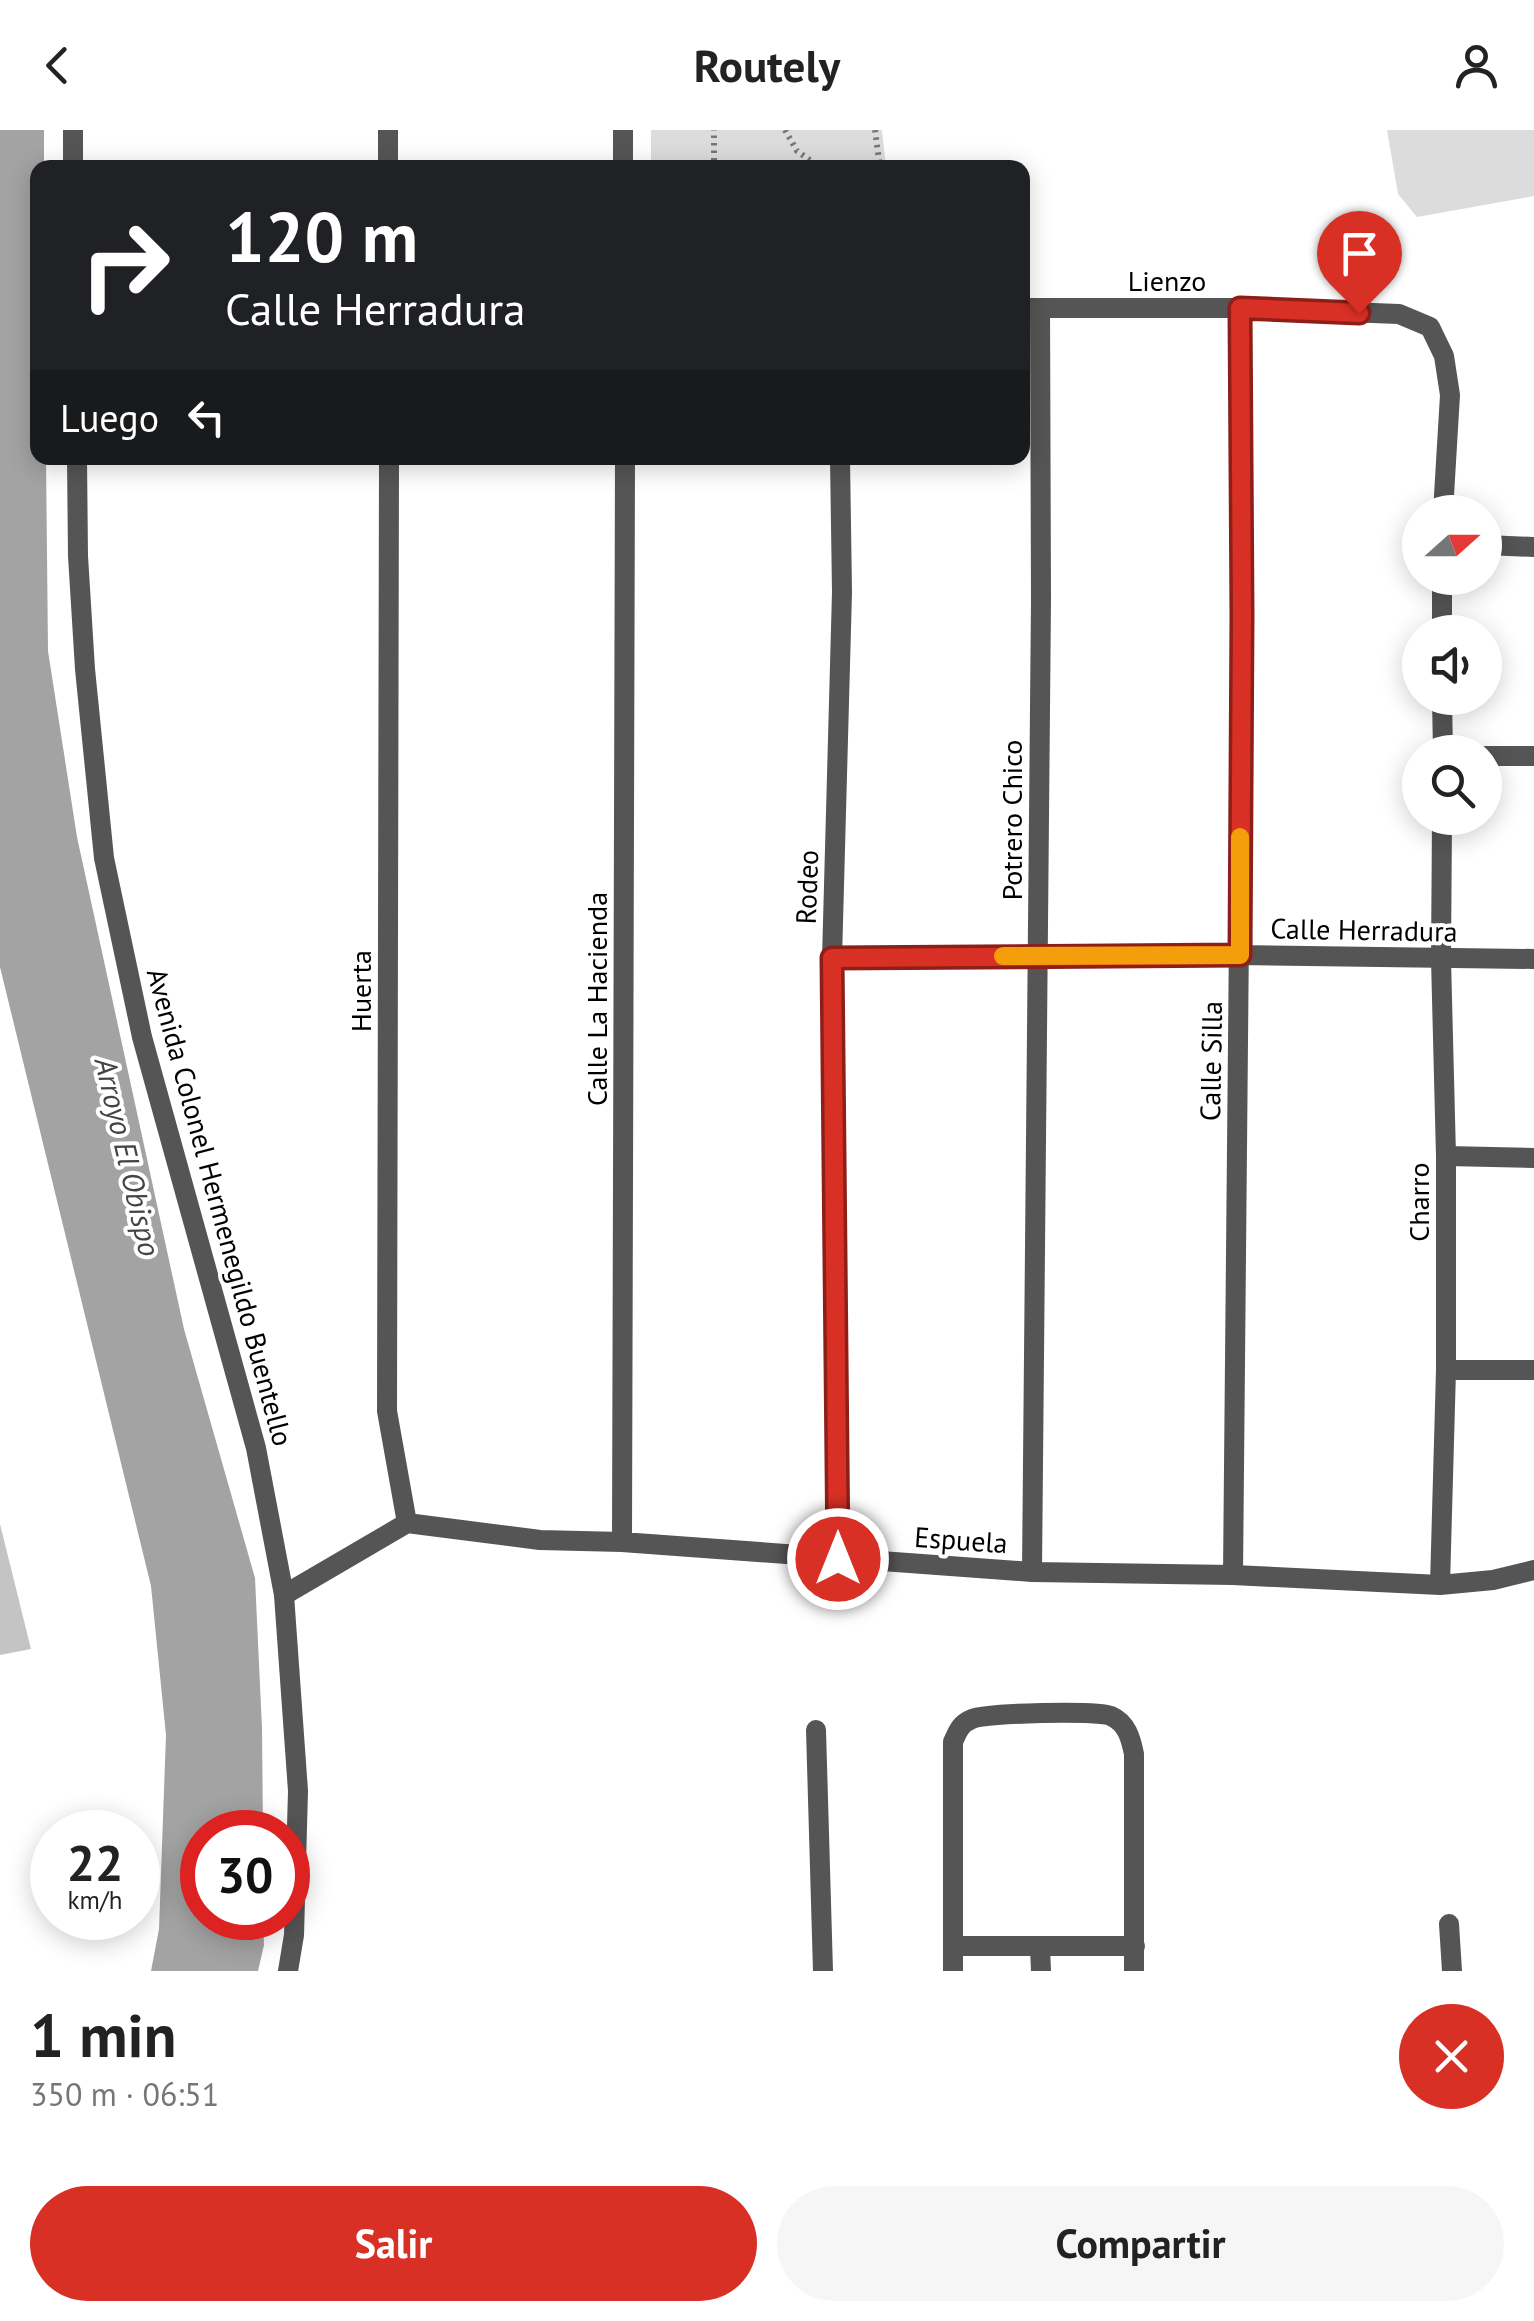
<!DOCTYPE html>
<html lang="es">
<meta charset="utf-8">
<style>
body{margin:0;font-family:"PT Sans",sans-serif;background:#f6f6f6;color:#222;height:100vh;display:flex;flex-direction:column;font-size:38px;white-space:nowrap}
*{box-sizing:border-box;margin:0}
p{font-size:32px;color:#767676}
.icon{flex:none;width:55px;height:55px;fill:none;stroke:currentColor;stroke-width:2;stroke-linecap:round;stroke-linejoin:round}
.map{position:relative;height:1841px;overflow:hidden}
.details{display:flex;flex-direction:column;background:#fff;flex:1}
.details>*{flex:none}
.hud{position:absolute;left:30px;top:30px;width:1000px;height:305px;border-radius:20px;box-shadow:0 5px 25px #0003;background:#202124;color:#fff;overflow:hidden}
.needle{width:65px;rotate:69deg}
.fabs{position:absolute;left:1402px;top:365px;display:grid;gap:20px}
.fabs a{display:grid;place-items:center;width:100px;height:100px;border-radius:50%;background:#fff;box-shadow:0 5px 25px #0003;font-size:50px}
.speed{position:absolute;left:30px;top:1680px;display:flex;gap:20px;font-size:50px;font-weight:700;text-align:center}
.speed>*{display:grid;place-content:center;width:130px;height:130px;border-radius:50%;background:#fff;box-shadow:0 5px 25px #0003;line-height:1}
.speed small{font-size:25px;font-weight:400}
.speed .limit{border:15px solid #d22;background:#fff;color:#111}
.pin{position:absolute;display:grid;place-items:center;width:85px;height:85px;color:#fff;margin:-102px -42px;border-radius:50% 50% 50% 0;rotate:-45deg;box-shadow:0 0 10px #0007}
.pin .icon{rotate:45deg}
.me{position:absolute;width:110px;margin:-55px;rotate:0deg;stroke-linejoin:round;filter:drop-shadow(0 0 8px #0008)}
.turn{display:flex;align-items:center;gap:35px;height:210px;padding:0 30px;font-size:45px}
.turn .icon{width:130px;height:130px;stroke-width:2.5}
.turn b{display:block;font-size:70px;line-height:85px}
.then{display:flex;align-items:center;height:95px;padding:0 30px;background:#0003;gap:20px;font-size:38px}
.round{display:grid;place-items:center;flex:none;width:105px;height:105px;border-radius:52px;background:#f6f6f6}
.summary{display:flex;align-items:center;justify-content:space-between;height:170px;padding:0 30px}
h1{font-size:60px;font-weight:700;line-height:75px}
.action{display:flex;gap:20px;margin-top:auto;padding:20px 30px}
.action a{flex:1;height:115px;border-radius:60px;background:#d93025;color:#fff;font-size:40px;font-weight:700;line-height:115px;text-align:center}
.action a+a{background:#f6f6f6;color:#222}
header{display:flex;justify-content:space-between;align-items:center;height:130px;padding:0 30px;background:#fff;font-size:45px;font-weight:700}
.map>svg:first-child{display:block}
.green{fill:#dcdcdc}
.water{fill:#a3a3a3}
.building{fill:#c4c4c4}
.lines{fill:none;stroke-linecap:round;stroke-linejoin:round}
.path{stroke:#777;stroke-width:6;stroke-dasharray:2.5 5;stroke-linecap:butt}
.service{stroke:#555;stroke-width:20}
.minor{stroke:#555;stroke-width:20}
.tertiary{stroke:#555;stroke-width:20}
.route-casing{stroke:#8d1f18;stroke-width:25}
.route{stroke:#d93025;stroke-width:18}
.slow{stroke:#f59e0b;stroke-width:18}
.labels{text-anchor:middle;stroke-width:8;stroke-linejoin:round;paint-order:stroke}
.street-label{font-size:28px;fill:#000;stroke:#fff}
.water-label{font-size:30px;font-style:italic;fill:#444;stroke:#fff}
</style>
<header><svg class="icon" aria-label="back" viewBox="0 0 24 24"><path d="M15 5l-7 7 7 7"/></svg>Routely<svg class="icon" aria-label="person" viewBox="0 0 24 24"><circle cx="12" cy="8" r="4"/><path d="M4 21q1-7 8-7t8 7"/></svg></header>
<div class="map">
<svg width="1534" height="1841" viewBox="0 0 1534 1841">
<rect width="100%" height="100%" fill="#fff"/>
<path class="green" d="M 651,0 L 882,0 L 886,37 L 651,37 Z
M 1387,0 L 1534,0 L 1534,66 L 1417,87 L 1398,64 Z"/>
<path class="water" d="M 0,0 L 44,0 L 44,37 L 38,38 L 38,328 L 46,328 L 48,521 L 77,707 L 184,1199 L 255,1448 L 262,1598 L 263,1702 L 202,1702 L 202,1788 L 263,1788 L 264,1815 L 258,1841 L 151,1841 L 159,1799 L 166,1605 L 151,1456 L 0,837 Z"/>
<path class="building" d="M 0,1394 L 31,1519 L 0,1525 Z"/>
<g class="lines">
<path class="path" d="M 785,0 L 797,21 L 821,38
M 875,0 L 880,38
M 714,38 L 714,0"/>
<path class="service" d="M 816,1600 L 823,1841
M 1449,1794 L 1452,1841
M 953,1816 L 1135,1816
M 1040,1817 L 1041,1841
M 953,1841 L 953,1612 C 958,1601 960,1594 972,1589 C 986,1583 1097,1580 1111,1586 C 1127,1593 1131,1609 1134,1624 L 1134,1841"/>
<path class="minor" d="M 388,0 L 388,38
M 623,0 L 623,38
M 1022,178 L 1240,178 L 1399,184 L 1430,197 L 1444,226 L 1450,265 L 1443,382
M 389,328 L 387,1281 L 407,1393
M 1485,415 L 1534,417
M 1442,448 L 1442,502
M 1442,568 L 1443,622
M 1485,626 L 1534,626
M 832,829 L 1239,825 L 1534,829
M 1446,1026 L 1534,1028
M 1446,1240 L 1534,1240
M 622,1412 L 625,328
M 837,1429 L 832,829 L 842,462 L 840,328
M 1032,1442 L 1041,470 L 1040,178
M 1233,1445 L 1242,485 L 1240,178
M 1440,1455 L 1446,1240 L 1446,1026 L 1441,829 L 1442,688
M 284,1465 L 407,1393 L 540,1410 L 622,1412 L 1032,1442 L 1233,1445 L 1440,1455 L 1493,1450 L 1534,1440"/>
<path class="tertiary" d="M 73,0 L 73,38
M 77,328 L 78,426 L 85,539 L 104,728 L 142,907 L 256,1318 L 284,1465 L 298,1661 L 294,1805 L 288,1841"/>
</g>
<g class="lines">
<defs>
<path id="route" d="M 838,1429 L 832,828 L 1240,825 L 1242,485 L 1240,178 L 1359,183"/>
</defs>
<use href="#route" class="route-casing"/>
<use href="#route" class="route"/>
<path class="slow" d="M 1003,826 L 1240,825 L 1240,707"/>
</g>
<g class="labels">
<g class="street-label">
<text x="1167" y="161">Lienzo</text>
<text transform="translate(1012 690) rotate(-90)" y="10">Potrero Chico</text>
<text transform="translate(807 757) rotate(-88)" y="10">Rodeo</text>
<text transform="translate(1364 800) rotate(1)" y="10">Calle Herradura</text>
<text transform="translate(361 861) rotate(-90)" y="10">Huerta</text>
<text transform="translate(597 869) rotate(-90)" y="10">Calle La Hacienda</text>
<text transform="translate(1211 931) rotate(-89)" y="10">Calle Silla</text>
<text transform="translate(1419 1072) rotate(-90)" y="10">Charro</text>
<text transform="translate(220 1077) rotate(75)" y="10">Avenida Colonel Hermenegildo Buentello</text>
<text transform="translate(961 1410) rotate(4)" y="10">Espuela</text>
</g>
<g class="water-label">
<text transform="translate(127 1027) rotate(77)" y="10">Arroyo El Obispo</text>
</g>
</g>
</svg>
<div class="fabs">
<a><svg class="needle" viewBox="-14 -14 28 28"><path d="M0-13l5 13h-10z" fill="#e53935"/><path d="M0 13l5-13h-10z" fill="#767676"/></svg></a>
<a><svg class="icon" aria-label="sound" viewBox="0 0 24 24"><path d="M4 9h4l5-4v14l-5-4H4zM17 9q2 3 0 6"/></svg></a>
<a><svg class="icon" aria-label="search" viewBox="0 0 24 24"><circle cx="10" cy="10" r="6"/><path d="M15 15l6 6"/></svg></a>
</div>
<div class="speed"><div>22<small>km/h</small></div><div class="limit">30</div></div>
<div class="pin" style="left:1359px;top:183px;background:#d93025"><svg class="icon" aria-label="arrive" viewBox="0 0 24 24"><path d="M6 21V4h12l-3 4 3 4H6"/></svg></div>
<svg class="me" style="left:838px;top:1429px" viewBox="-20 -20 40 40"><circle r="17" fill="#d93025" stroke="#fff" stroke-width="3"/><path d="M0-11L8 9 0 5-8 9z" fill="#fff"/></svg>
<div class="hud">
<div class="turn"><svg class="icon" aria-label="right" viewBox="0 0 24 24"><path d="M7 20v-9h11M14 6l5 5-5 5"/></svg><div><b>120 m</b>Calle Herradura</div></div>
<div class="then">Luego<svg class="icon" aria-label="left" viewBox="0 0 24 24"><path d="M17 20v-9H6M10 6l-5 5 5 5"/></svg></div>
</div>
</div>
<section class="details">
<div class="summary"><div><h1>1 min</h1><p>350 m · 06:51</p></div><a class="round" style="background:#d93025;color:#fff"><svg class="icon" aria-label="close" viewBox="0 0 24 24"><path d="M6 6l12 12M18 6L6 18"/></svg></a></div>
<div class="action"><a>Salir</a><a>Compartir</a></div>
</section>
